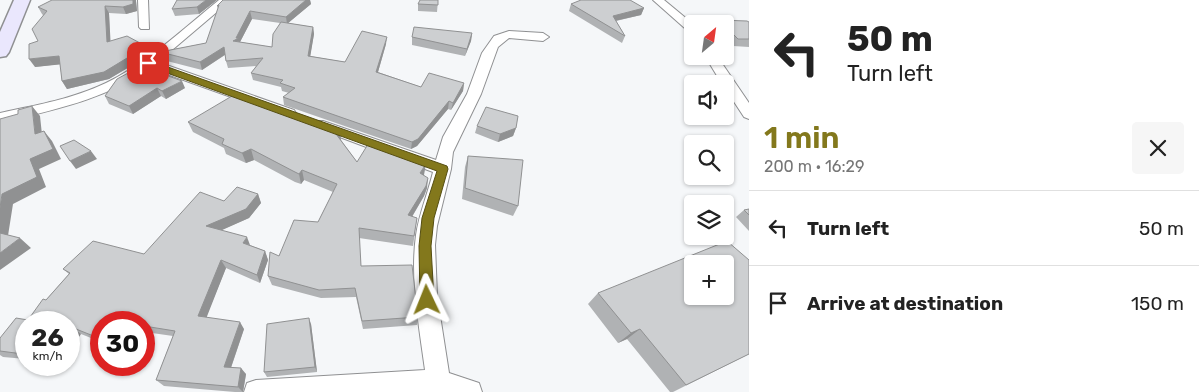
<!DOCTYPE html>
<meta charset="utf-8">
<style>
body{margin:0;font-family:Rubik,sans-serif;background:#f6f6f6;color:#222;height:100vh;display:flex;flex-direction:column;font-size:19px;white-space:nowrap}
*{box-sizing:border-box;margin:0}
p{font-size:16px;color:#767676}
.icon{flex:none;width:28px;height:28px;fill:none;stroke:currentColor;stroke-width:2;stroke-linecap:round;stroke-linejoin:round}
.map{position:relative;flex:1;overflow:hidden}
.drawer{display:flex;flex-direction:column;background:#fff;width:450px}
.drawer>*{flex:none}
.guide{background:#fff;color:#222;overflow:hidden}
.needle{width:32px;rotate:29deg}
.tools{position:absolute;left:684px;top:15px;display:grid;gap:10px}
.tools a{display:grid;place-items:center;width:50px;height:50px;border-radius:5px;background:#fff;box-shadow:0 1px 4px #0004;font-size:25px}
.speed{position:absolute;left:15px;top:311px;display:flex;gap:10px;font-size:25px;font-weight:700;text-align:center}
.speed>*{display:grid;place-content:center;width:65px;height:65px;border-radius:50%;background:#fff;box-shadow:0 1px 4px #0004;line-height:1}
.speed small{font-size:12px;font-weight:400}
.speed .limit{border:8px solid #d22;background:#fff;color:#111}
.pin{position:absolute;display:grid;place-items:center;width:42px;height:42px;color:#fff;margin:-21px;border-radius:10px;box-shadow:0 2px 8px #0006}
.me{position:absolute;width:55px;margin:-28px;rotate:358deg;stroke-linejoin:round;filter:drop-shadow(0 0 4px #0008)}
.turn{display:flex;align-items:center;gap:18px;height:105px;padding:0 15px;font-size:22px}
.turn .icon{width:65px;height:65px;stroke-width:2.5}
.turn b{display:block;font-size:35px;line-height:42px}
.round{display:grid;place-items:center;flex:none;width:52px;height:52px;border-radius:5px;background:#f6f6f6}
.headline{display:flex;align-items:center;justify-content:space-between;height:85px;padding:0 15px}
h1{font-size:30px;font-weight:600;line-height:38px;color:#83781c}
ul{padding:0;list-style:none}
li{display:flex;align-items:center;gap:15px;height:75px;padding:0 15px;border-top:1px solid #e0e0e0}
li div{flex:1}
li b{display:block;font-size:19px}
li em{font-style:normal}
main{display:flex;flex:1;min-height:0}
.map>svg:first-child{display:block}
.lines{fill:none;stroke-linecap:round;stroke-linejoin:round}
.street-casing{stroke:#8f9092;stroke-width:2}
.secondary-casing{stroke:#8f9092;stroke-width:3}
.street{fill:#fff;fill-rule:evenodd}
.secondary{fill:#eae7fd;fill-rule:evenodd}
.wall{fill:#b0b2b4;fill-rule:evenodd}
.shaded-wall{fill:#909192}
.building{fill:#cdcfd1;stroke:#909192;fill-rule:evenodd}
.route{fill:#83781c;stroke:#554e12}
</style>
<main>
<div class="map">
<svg width="749" height="392" viewBox="0 0 749 392">
<rect width="100%" height="100%" fill="#f5f7f9"/>
<g class="lines">
<defs>
<path id="street" d="M 138,0 L 148,0 L 149,29 L 141,29 L 139,27 Z
M 219,0 L 231,0 L 158,62 L 294,110 L 296,113 L 294,116 L 284,116 L 150,68 C 105,100 52,110 0,123 L 0,113 C 36,105 73,99 106,83 C 149,62 183,29 219,0 Z
M 653,0 L 664,0 L 693,24 L 692,32 L 688,31 Z
M 509,31 L 543,33 L 549,37 L 543,41 L 509,38 L 498,47 L 481,94 L 453,152 L 451,169 L 437,226 L 435,245 L 437,296 L 449,373 L 479,383 L 482,392 L 244,392 L 247,383 L 256,380 L 425,370 C 419,326 410,279 416,235 C 419,214 428,193 433,172 L 313,127 L 311,124 L 313,121 L 323,121 L 436,160 L 443,137 L 467,94 L 482,53 L 494,36 Z
M 705,56 L 717,56 L 749,103 L 749,119 L 744,117 L 725,88 L 725,84 L 722,84 Z"/>
<path id="secondary" d="M 14,0 L 30,0 L 9,52 L 6,56 L 0,57 L 0,32 Z"/>
</defs>
<use href="#street" class="street-casing"/>
<use href="#secondary" class="secondary-casing"/>
<use href="#street" class="street"/>
<use href="#secondary" class="secondary"/>
</g>
<path class="wall" d="M 217,0 L 199,14 L 175,16 L 172,9 Z
M 223,0 L 310,0 L 311,4 L 288,23 L 313,27 L 314,34 L 310,56 L 345,62 L 386,44 L 378,72 L 421,87 L 464,83 L 463,91 L 451,110 L 448,109 L 417,146 L 411,149 L 284,105 L 283,97 L 289,93 L 282,91 L 281,87 L 253,80 L 251,73 L 256,66 L 228,68 L 226,61 L 225,55 L 202,70 L 163,60 L 160,52 L 206,43 L 218,9 L 217,6 ZM 252,19 L 280,23 L 272,47 L 240,42 Z
M 438,0 L 437,12 L 418,11 L 418,4 Z
M 136,1 L 137,11 L 126,14 L 109,13 L 110,41 L 144,50 L 141,60 L 109,79 L 67,89 L 62,81 L 60,64 L 35,67 L 38,41 L 43,15 L 42,14 L 38,7 Z
M 571,4 L 644,8 L 641,15 L 616,21 L 625,36 L 622,43 L 569,11 Z
M 719,20 L 749,22 L 749,47 L 733,46 L 725,38 L 725,24 L 717,24 Z
M 472,33 L 471,41 L 465,56 L 412,45 L 412,37 Z
M 117,79 L 185,88 L 166,99 L 161,96 L 133,114 L 109,104 L 105,96 Z
M 188,122 L 341,140 L 357,162 L 424,175 L 427,188 L 424,196 L 412,217 L 417,218 L 413,246 L 359,238 L 361,266 L 418,317 L 417,325 L 363,329 L 356,297 L 321,298 L 272,285 L 268,276 L 279,256 L 318,222 L 333,192 L 304,180 L 301,184 L 295,182 L 254,160 L 246,163 L 226,154 L 224,148 L 193,132 Z
M 477,126 L 516,128 L 513,136 L 498,142 L 475,133 Z
M 468,156 L 518,206 L 513,216 L 462,199 L 465,167 Z
M 258,194 L 261,203 L 249,218 L 221,230 L 250,245 L 265,251 L 268,260 L 260,283 L 226,268 L 206,317 L 244,329 L 231,368 L 246,374 L 243,392 L 235,392 L 164,386 L 156,380 L 173,336 L 145,332 L 144,333 L 144,322 L 101,322 L 101,342 L 81,334 L 26,322 L 26,359 L 3,357 L 0,355 L 0,338 L 28,320 L 69,274 L 63,269 L 144,254 L 224,201 Z
M 749,209 L 749,231 L 736,217 L 744,210 Z
M 598,293 L 749,354 L 673,392 L 670,392 L 627,339 L 618,343 L 588,304 Z
M 311,324 L 317,372 L 267,377 L 264,372 Z"/>
<path class="shaded-wall" d="M 133,0 L 136,0 L 136,1 L 137,11 L 126,14 L 123,7 Z
M 206,0 L 217,0 L 199,14 L 197,7 Z
M 306,0 L 310,0 L 311,4 L 287,24 L 286,17 Z
M 105,6 L 109,13 L 111,50 L 107,42 Z
M 644,8 L 641,15 L 610,22 L 613,16 Z
M 250,11 L 252,19 L 240,42 L 233,41 L 236,38 Z
M 313,27 L 314,34 L 309,64 L 308,56 Z
M 472,33 L 471,41 L 465,56 L 467,49 Z
M 387,37 L 386,44 L 376,79 L 376,72 Z
M 140,43 L 144,50 L 141,60 L 109,79 L 67,89 L 62,81 Z
M 224,47 L 226,54 L 202,70 L 200,62 Z
M 59,56 L 64,64 L 35,67 L 29,59 Z
M 182,81 L 185,88 L 166,99 L 162,91 Z
M 464,83 L 463,91 L 451,110 L 453,103 Z
M 157,88 L 161,96 L 133,114 L 129,106 Z
M 449,101 L 448,109 L 417,146 L 411,149 L 412,142 Z
M 32,106 L 40,116 L 43,144 L 35,134 Z
M 516,128 L 513,136 L 498,142 L 500,134 Z
M 340,130 L 341,140 L 337,145 L 336,134 Z
M 44,131 L 52,141 L 61,159 L 39,169 L 46,187 L 13,204 L 7,242 L 0,235 L 0,208 L 2,194 L 30,159 Z
M 251,149 L 254,160 L 246,163 L 242,153 Z
M 91,151 L 97,159 L 76,169 L 70,161 Z
M 426,164 L 424,175 L 418,183 L 420,173 Z
M 302,170 L 304,180 L 301,184 L 299,174 Z
M 428,178 L 427,188 L 424,196 L 407,225 L 408,215 Z
M 258,194 L 261,203 L 249,218 L 211,235 L 206,226 Z
M 247,237 L 250,245 L 243,243 Z
M 20,238 L 31,248 L 0,270 L 0,253 Z
M 265,251 L 268,260 L 260,283 L 257,275 Z
M 221,260 L 226,268 L 204,324 L 198,316 Z
M 309,318 L 311,324 L 317,372 L 315,367 Z
M 240,322 L 244,329 L 229,373 L 224,367 Z
M 71,327 L 81,334 L 69,352 L 69,330 Z
M 640,329 L 627,339 L 618,343 L 631,333 Z
M 241,368 L 246,374 L 243,392 L 238,387 Z"/>
<path class="building" d="M 52,0 L 133,0 L 133,4 L 123,7 L 105,6 L 107,42 L 127,36 L 140,43 L 137,52 L 104,72 L 62,81 L 59,56 L 29,59 L 29,44 L 38,41 L 32,29 L 47,11 L 38,7 Z
M 177,0 L 206,0 L 197,7 L 172,9 Z
M 223,0 L 306,0 L 286,17 L 250,11 L 236,38 L 239,38 L 233,41 L 272,47 L 273,34 L 281,22 L 313,27 L 308,56 L 345,62 L 362,31 L 387,37 L 376,72 L 421,87 L 429,73 L 464,83 L 453,103 L 449,101 L 418,139 L 412,142 L 283,97 L 295,88 L 280,83 L 283,80 L 251,73 L 263,58 L 226,61 L 224,47 L 200,62 L 160,52 L 206,43 L 219,5 L 217,6 Z
M 420,0 L 438,0 L 438,5 L 418,4 Z
M 581,0 L 630,0 L 644,8 L 613,16 L 625,36 L 571,4 Z
M 719,20 L 747,21 L 749,22 L 749,39 L 738,39 L 725,26 L 725,24 L 723,24 Z
M 414,27 L 472,33 L 467,49 L 412,37 Z
M 141,66 L 182,81 L 162,91 L 157,88 L 129,106 L 105,96 L 117,79 Z
M 232,96 L 264,107 L 268,104 L 340,130 L 336,134 L 357,162 L 370,141 L 426,164 L 420,173 L 428,178 L 426,186 L 408,215 L 417,218 L 414,236 L 359,228 L 361,266 L 412,265 L 418,317 L 362,321 L 355,288 L 319,290 L 268,276 L 270,252 L 279,256 L 294,220 L 318,222 L 337,184 L 302,170 L 299,174 L 293,171 L 251,149 L 242,153 L 222,144 L 224,139 L 188,122 Z
M 32,106 L 35,134 L 44,131 L 53,149 L 30,159 L 37,177 L 2,194 L 0,208 L 0,119 L 18,114 L 18,110 Z
M 486,107 L 518,116 L 516,128 L 500,134 L 477,126 Z
M 74,140 L 91,151 L 70,161 L 60,146 Z
M 468,156 L 523,160 L 518,206 L 465,188 Z
M 237,187 L 258,194 L 246,209 L 206,226 L 247,237 L 243,243 L 265,251 L 257,275 L 221,260 L 198,316 L 240,322 L 224,367 L 241,368 L 238,387 L 156,380 L 175,331 L 144,326 L 144,322 L 101,322 L 101,339 L 71,327 L 69,330 L 69,322 L 26,322 L 26,351 L 23,354 L 0,351 L 0,338 L 16,318 L 28,320 L 43,299 L 46,300 L 70,273 L 63,269 L 93,241 L 144,254 L 200,192 L 224,201 Z
M 749,209 L 749,215 L 744,210 Z
M 0,233 L 20,238 L 0,253 Z
M 727,241 L 749,260 L 749,354 L 686,385 L 640,329 L 631,333 L 598,293 ZM 692,264 L 725,264 L 725,296 L 692,296 Z
M 309,318 L 315,367 L 264,372 L 267,324 Z"/>
<path class="route" d="M 148,60 L 447,166 L 448,169 L 434,218 L 431,246 L 434,300 L 432,305 L 427,307 L 422,305 L 420,300 L 419,246 L 422,218 L 437,171 L 145,65 L 145,61 Z"/>
</svg>
<div class="tools">
<a><svg class="needle" viewBox="-14 -14 28 28"><path d="M0-13l5 13h-10z" fill="#e53935"/><path d="M0 13l5-13h-10z" fill="#767676"/></svg></a>
<a><svg class="icon" aria-label="sound" viewBox="0 0 24 24"><path d="M4 9h4l5-4v14l-5-4H4zM17 9q2 3 0 6"/></svg></a>
<a><svg class="icon" aria-label="search" viewBox="0 0 24 24"><circle cx="10" cy="10" r="6"/><path d="M15 15l6 6"/></svg></a>
<a><svg class="icon" aria-label="layers" viewBox="0 0 24 24"><path d="M12 4l9 5-9 5-9-5zM3 14l9 5 9-5"/></svg></a>
<a>+</a>
</div>
<div class="speed"><div>26<small>km/h</small></div><div class="limit">30</div></div>
<div class="pin" style="left:148px;top:63px;background:#d93025"><svg class="icon" aria-label="arrive" viewBox="0 0 24 24"><path d="M6 21V4h12l-3 4 3 4H6"/></svg></div>
<svg class="me" style="left:427px;top:300px" viewBox="-20 -20 40 40"><path d="M0-17L14 15 0 8-14 15z" fill="#83781c" stroke="#fff" stroke-width="4"/></svg>
</div>
<section class="drawer">
<div class="guide">
<div class="turn"><svg class="icon" aria-label="left" viewBox="0 0 24 24"><path d="M17 20v-9H6M10 6l-5 5 5 5"/></svg><div><b>50 m</b>Turn left</div></div>
</div>
<div class="headline"><div><h1>1 min</h1><p>200 m · 16:29</p></div><a class="round"><svg class="icon" aria-label="close" viewBox="0 0 24 24"><path d="M6 6l12 12M18 6L6 18"/></svg></a></div>
<ul>
<li><svg class="icon" aria-label="left" viewBox="0 0 24 24"><path d="M17 20v-9H6M10 6l-5 5 5 5"/></svg><div><b>Turn left</b></div><em>50 m</em></li>
<li><svg class="icon" aria-label="arrive" viewBox="0 0 24 24"><path d="M6 21V4h12l-3 4 3 4H6"/></svg><div><b>Arrive at destination</b></div><em>150 m</em></li>
</ul>
</section>
</main>
